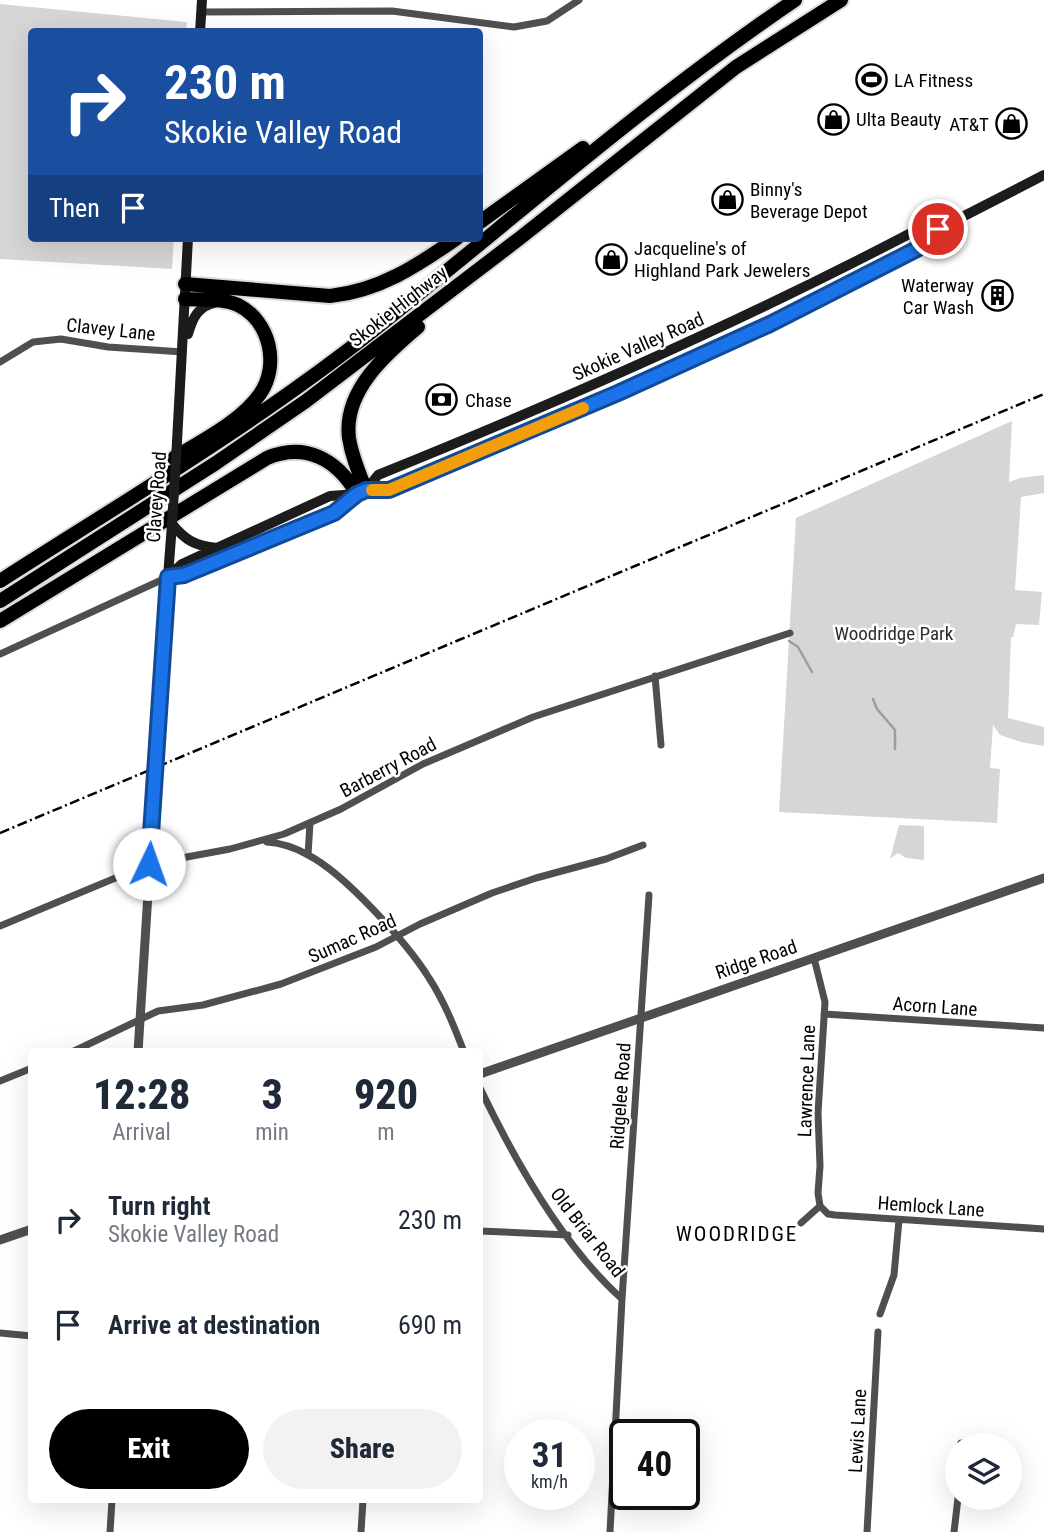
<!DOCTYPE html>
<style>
body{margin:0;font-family:"Roboto Condensed",sans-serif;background:#f2f2f3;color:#1f2937;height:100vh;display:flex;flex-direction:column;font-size:26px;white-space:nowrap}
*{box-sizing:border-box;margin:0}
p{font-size:23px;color:#747a83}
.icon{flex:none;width:38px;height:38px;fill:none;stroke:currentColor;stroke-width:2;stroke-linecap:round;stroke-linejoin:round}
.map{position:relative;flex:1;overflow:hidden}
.drawer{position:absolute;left:28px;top:1048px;width:455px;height:455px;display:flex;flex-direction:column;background:#fff;border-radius:7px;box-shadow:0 7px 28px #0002}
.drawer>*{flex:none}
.top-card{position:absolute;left:28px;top:28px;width:455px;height:214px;border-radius:7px;box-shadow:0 7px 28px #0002;background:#1a4fa0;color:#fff;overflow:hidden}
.controls{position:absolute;left:945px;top:1433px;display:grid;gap:14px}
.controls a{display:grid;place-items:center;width:77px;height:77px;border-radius:50%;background:#fff;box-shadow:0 7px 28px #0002;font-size:35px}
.speed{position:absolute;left:504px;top:1419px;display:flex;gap:14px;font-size:35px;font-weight:700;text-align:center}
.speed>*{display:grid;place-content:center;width:91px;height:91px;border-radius:50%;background:#fff;box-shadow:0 7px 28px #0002;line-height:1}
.speed small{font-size:18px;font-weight:400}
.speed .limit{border:4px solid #111;border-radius:10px;background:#fff;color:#111}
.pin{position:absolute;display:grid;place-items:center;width:60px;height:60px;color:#fff;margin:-30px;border:4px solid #fff;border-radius:50%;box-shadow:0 2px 7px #0007}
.me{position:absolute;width:77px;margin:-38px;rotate:3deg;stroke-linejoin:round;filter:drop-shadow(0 0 5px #0008)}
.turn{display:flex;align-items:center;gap:24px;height:147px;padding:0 21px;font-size:32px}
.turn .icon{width:91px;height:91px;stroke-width:2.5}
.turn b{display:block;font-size:49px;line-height:60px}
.then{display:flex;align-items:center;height:66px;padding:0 21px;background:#0003;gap:14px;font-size:26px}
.eta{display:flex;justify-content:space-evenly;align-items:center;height:119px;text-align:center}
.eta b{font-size:42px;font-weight:800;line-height:49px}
.cta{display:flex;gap:14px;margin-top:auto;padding:14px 21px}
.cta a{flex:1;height:80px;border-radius:42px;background:#000;color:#fff;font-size:28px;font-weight:800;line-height:80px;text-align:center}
.cta a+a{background:#f2f2f3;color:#1f2937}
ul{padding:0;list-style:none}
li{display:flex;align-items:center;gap:21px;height:105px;padding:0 21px}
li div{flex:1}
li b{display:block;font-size:26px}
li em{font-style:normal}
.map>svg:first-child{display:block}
.green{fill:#d6d6d6}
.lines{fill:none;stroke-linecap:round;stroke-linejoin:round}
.stream{stroke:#9d9d9d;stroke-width:2.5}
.motorway-casing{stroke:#dbdbdb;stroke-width:18}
.minor{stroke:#4f4f4f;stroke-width:7}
.tertiary{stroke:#4f4f4f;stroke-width:9}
.secondary{stroke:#1c1c1c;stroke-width:10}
.motorway{stroke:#000;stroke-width:14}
.rail{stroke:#000;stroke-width:2.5;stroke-dasharray:10 3.5 2 3.5;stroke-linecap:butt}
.secondary-bridge{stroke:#1c1c1c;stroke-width:10}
.route-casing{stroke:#114b97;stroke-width:18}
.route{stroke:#1a73e8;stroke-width:12}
.slow{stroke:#f59e0b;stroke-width:12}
.labels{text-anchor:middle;stroke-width:5;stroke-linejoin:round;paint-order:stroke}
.poi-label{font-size:19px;fill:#000;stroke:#fff;text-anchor:start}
.street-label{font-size:19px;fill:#000;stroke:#fff}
.park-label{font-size:19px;fill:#2d2d2d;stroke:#fff}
.neighbourhood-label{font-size:21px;letter-spacing:2px;fill:#000;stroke:#fff}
</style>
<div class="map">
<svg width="1044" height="1532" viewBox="0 0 1044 1532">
<rect width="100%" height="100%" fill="#fff"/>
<path class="green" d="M 0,4 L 187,22 L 186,31 L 32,32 L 32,238 L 174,238 L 172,269 L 0,259 Z
M 1012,421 L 1009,482 L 1020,478 L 1044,475 L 1044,493 L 1021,497 L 1015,590 L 1042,592 L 1039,625 L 1016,624 L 1013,637 L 1011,637 L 1008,718 L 1044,727 L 1044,746 L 1021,742 L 1000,735 L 993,725 L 990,768 L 1000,769 L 997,823 L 779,812 L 796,518 Z
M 899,825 L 924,826 L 924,860 L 906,858 L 898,853 L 890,859 Z"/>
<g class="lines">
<path class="stream" d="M 789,641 L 798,647 L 812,672
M 873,699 L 877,709 L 895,730 L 895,749"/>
<defs>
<path id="motorway" d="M 480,222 L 583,148
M 185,284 L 330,296 C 379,291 417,266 457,238
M 174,458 C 203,440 240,422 260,394 C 280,365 270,321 238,305 C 222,298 202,300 185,299
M 366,490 C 359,473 352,457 349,438 C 343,391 386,354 418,327
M 0,581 C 125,501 253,425 370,333 C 511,221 646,101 795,0
M 0,601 L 216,463 L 306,401 L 520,238 L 736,67 L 841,0
M 0,621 L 267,458 C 305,442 337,459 357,494"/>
</defs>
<use href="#motorway" class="motorway-casing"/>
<path class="minor" d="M 201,12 L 392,11 L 514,27 L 547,21 L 579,0
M 0,362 L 33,342 L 61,339 L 108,347 L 183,352
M 0,654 L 168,577
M 655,676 L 661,745
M 267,842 C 281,843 296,848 308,855 C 344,873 408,944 429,978 C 444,1001 454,1026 464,1052
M 308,855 L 310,823
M 0,926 L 149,864 L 230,849 L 284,834 L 341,809 L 423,764 L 533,717 L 790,633
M 814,958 L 825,1002 L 818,1113 L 820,1166 L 818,1193 L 820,1206
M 824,1014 L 1044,1028
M 72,1052 L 158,1011 L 203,1005 L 281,984 L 376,947 L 420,924 L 492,893 L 536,878 L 606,859 L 643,845
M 0,1081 L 32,1068
M 480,1088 C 514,1159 563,1246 622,1299 L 610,1532
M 820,1206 L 828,1214 L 835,1215 L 1044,1229
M 801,1223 L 820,1206
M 480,1231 L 568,1235
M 622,1299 L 649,895
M 880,1314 L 894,1275 L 899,1220
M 0,1333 L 32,1336
M 961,1446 L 961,1443
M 110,1532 L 112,1500
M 361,1532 L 363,1500
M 867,1532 L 878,1332
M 954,1532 L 958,1498"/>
<path class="tertiary" d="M 138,1052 L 168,577
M 480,1074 L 1044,878
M 0,1240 L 32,1229"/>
<path class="secondary" d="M 200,32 L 202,0
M 188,334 C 193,317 198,306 217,302
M 177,442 L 188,238
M 366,490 L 378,475 C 559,402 737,324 911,233 L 923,237
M 172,524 C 185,540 195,546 217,548
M 168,577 L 184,575 L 334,513 L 357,494 L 366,490 L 389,490 L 618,393 L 770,324 L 917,249 L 923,237 L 1044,175
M 168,577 L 182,564 L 330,496 L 357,494
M 168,577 L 172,524"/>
<use href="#motorway" class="motorway"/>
<path class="rail" d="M 0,833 L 1044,394"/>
<path class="secondary-bridge" d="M 172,524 L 177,442"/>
</g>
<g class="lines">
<defs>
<path id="route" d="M 149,864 L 168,577 L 184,575 L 334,513 L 357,494 L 366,490 L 389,490 L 618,393 L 770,324 L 917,249 L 923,237 L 938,229"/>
</defs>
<use href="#route" class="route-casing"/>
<use href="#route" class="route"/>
<path class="slow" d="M 372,490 L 389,490 L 583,408"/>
</g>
<defs>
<symbol id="stadium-ring" viewBox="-11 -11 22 22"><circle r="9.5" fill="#fff" stroke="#000" stroke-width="1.5"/><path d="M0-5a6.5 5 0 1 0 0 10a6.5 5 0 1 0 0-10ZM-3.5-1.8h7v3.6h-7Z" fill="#000"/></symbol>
<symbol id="shop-ring" viewBox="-11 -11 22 22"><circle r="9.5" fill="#fff" stroke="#000" stroke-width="1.5"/><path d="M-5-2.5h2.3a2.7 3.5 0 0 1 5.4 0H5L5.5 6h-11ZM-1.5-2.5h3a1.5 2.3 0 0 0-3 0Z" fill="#000"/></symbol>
<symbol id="building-ring" viewBox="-11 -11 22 22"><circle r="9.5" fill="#fff" stroke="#000" stroke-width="1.5"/><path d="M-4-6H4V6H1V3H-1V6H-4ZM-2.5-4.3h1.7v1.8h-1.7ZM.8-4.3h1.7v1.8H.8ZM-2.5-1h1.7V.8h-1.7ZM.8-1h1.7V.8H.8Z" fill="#000"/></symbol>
<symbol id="bank-ring" viewBox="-11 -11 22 22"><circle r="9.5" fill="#fff" stroke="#000" stroke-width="1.5"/><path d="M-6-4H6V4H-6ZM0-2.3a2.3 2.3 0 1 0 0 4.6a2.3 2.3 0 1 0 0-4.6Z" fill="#000"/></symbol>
</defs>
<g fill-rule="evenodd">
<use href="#stadium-ring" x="854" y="62" width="35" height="35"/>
<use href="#shop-ring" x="816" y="102" width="35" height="35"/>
<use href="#shop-ring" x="994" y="106" width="35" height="35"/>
<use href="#shop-ring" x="710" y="182" width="35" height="35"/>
<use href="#shop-ring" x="594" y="242" width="35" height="35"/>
<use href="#building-ring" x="980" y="278" width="35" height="35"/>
<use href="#bank-ring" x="424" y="382" width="35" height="35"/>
</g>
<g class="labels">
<g class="poi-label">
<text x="894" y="87">LA Fitness</text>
<text x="856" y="126">Ulta Beauty</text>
<text x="989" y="131" text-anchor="end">AT&amp;T</text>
<text x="750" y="196">Binny's<tspan x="750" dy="22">Beverage Depot</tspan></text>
<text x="634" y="255">Jacqueline's of<tspan x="634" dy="22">Highland Park Jewelers</tspan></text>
<text x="974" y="292" text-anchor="end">Waterway<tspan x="974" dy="22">Car Wash</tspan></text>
<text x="465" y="407">Chase</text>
</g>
<g class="street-label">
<text transform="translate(398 306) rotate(-38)" y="7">Skokie Highway</text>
<text transform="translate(111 329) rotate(6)" y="7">Clavey Lane</text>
<text transform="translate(638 346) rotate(-24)" y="7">Skokie Valley Road</text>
<text transform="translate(156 497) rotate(-86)" y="7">Clavey Road</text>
<text transform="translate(388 767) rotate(-28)" y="7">Barberry Road</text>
<text transform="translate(352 938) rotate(-24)" y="7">Sumac Road</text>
<text transform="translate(756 959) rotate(-19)" y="7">Ridge Road</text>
<text transform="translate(935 1006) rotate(4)" y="7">Acorn Lane</text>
<text transform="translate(806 1081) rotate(-88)" y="7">Lawrence Lane</text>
<text transform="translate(620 1096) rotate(-86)" y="7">Ridgelee Road</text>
<text transform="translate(931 1206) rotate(4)" y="7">Hemlock Lane</text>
<text transform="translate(588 1232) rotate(52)" y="7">Old Briar Road</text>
<text transform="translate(857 1431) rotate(-87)" y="7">Lewis Lane</text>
</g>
<g class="park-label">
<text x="894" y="640">Woodridge Park</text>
</g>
<g class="neighbourhood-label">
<text x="737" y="1241">WOODRIDGE</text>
</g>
</g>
</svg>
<div class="controls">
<a><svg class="icon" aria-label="layers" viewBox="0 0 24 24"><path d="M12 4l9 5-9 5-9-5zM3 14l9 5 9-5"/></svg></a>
</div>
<div class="speed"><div>31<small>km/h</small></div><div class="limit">40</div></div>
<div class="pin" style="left:938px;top:229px;background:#d93025"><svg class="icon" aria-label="arrive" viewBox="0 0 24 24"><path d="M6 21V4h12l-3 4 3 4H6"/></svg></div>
<svg class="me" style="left:149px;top:864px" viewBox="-20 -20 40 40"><circle r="19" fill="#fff"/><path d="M0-13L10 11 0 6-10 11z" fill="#1a73e8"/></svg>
<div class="top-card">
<div class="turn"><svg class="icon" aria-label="right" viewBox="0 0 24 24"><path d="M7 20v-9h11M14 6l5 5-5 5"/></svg><div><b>230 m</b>Skokie Valley Road</div></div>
<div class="then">Then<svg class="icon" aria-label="arrive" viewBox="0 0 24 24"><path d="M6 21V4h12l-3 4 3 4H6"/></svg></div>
</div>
<section class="drawer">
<div class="eta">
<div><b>12:28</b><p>Arrival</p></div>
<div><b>3</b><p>min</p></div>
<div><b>920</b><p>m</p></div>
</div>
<ul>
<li><svg class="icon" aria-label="right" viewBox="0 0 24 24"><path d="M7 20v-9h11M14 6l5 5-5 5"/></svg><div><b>Turn right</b><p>Skokie Valley Road</p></div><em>230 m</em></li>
<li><svg class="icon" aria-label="arrive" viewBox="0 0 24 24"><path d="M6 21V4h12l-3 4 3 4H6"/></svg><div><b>Arrive at destination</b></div><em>690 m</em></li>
</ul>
<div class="cta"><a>Exit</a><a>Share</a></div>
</section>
</div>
